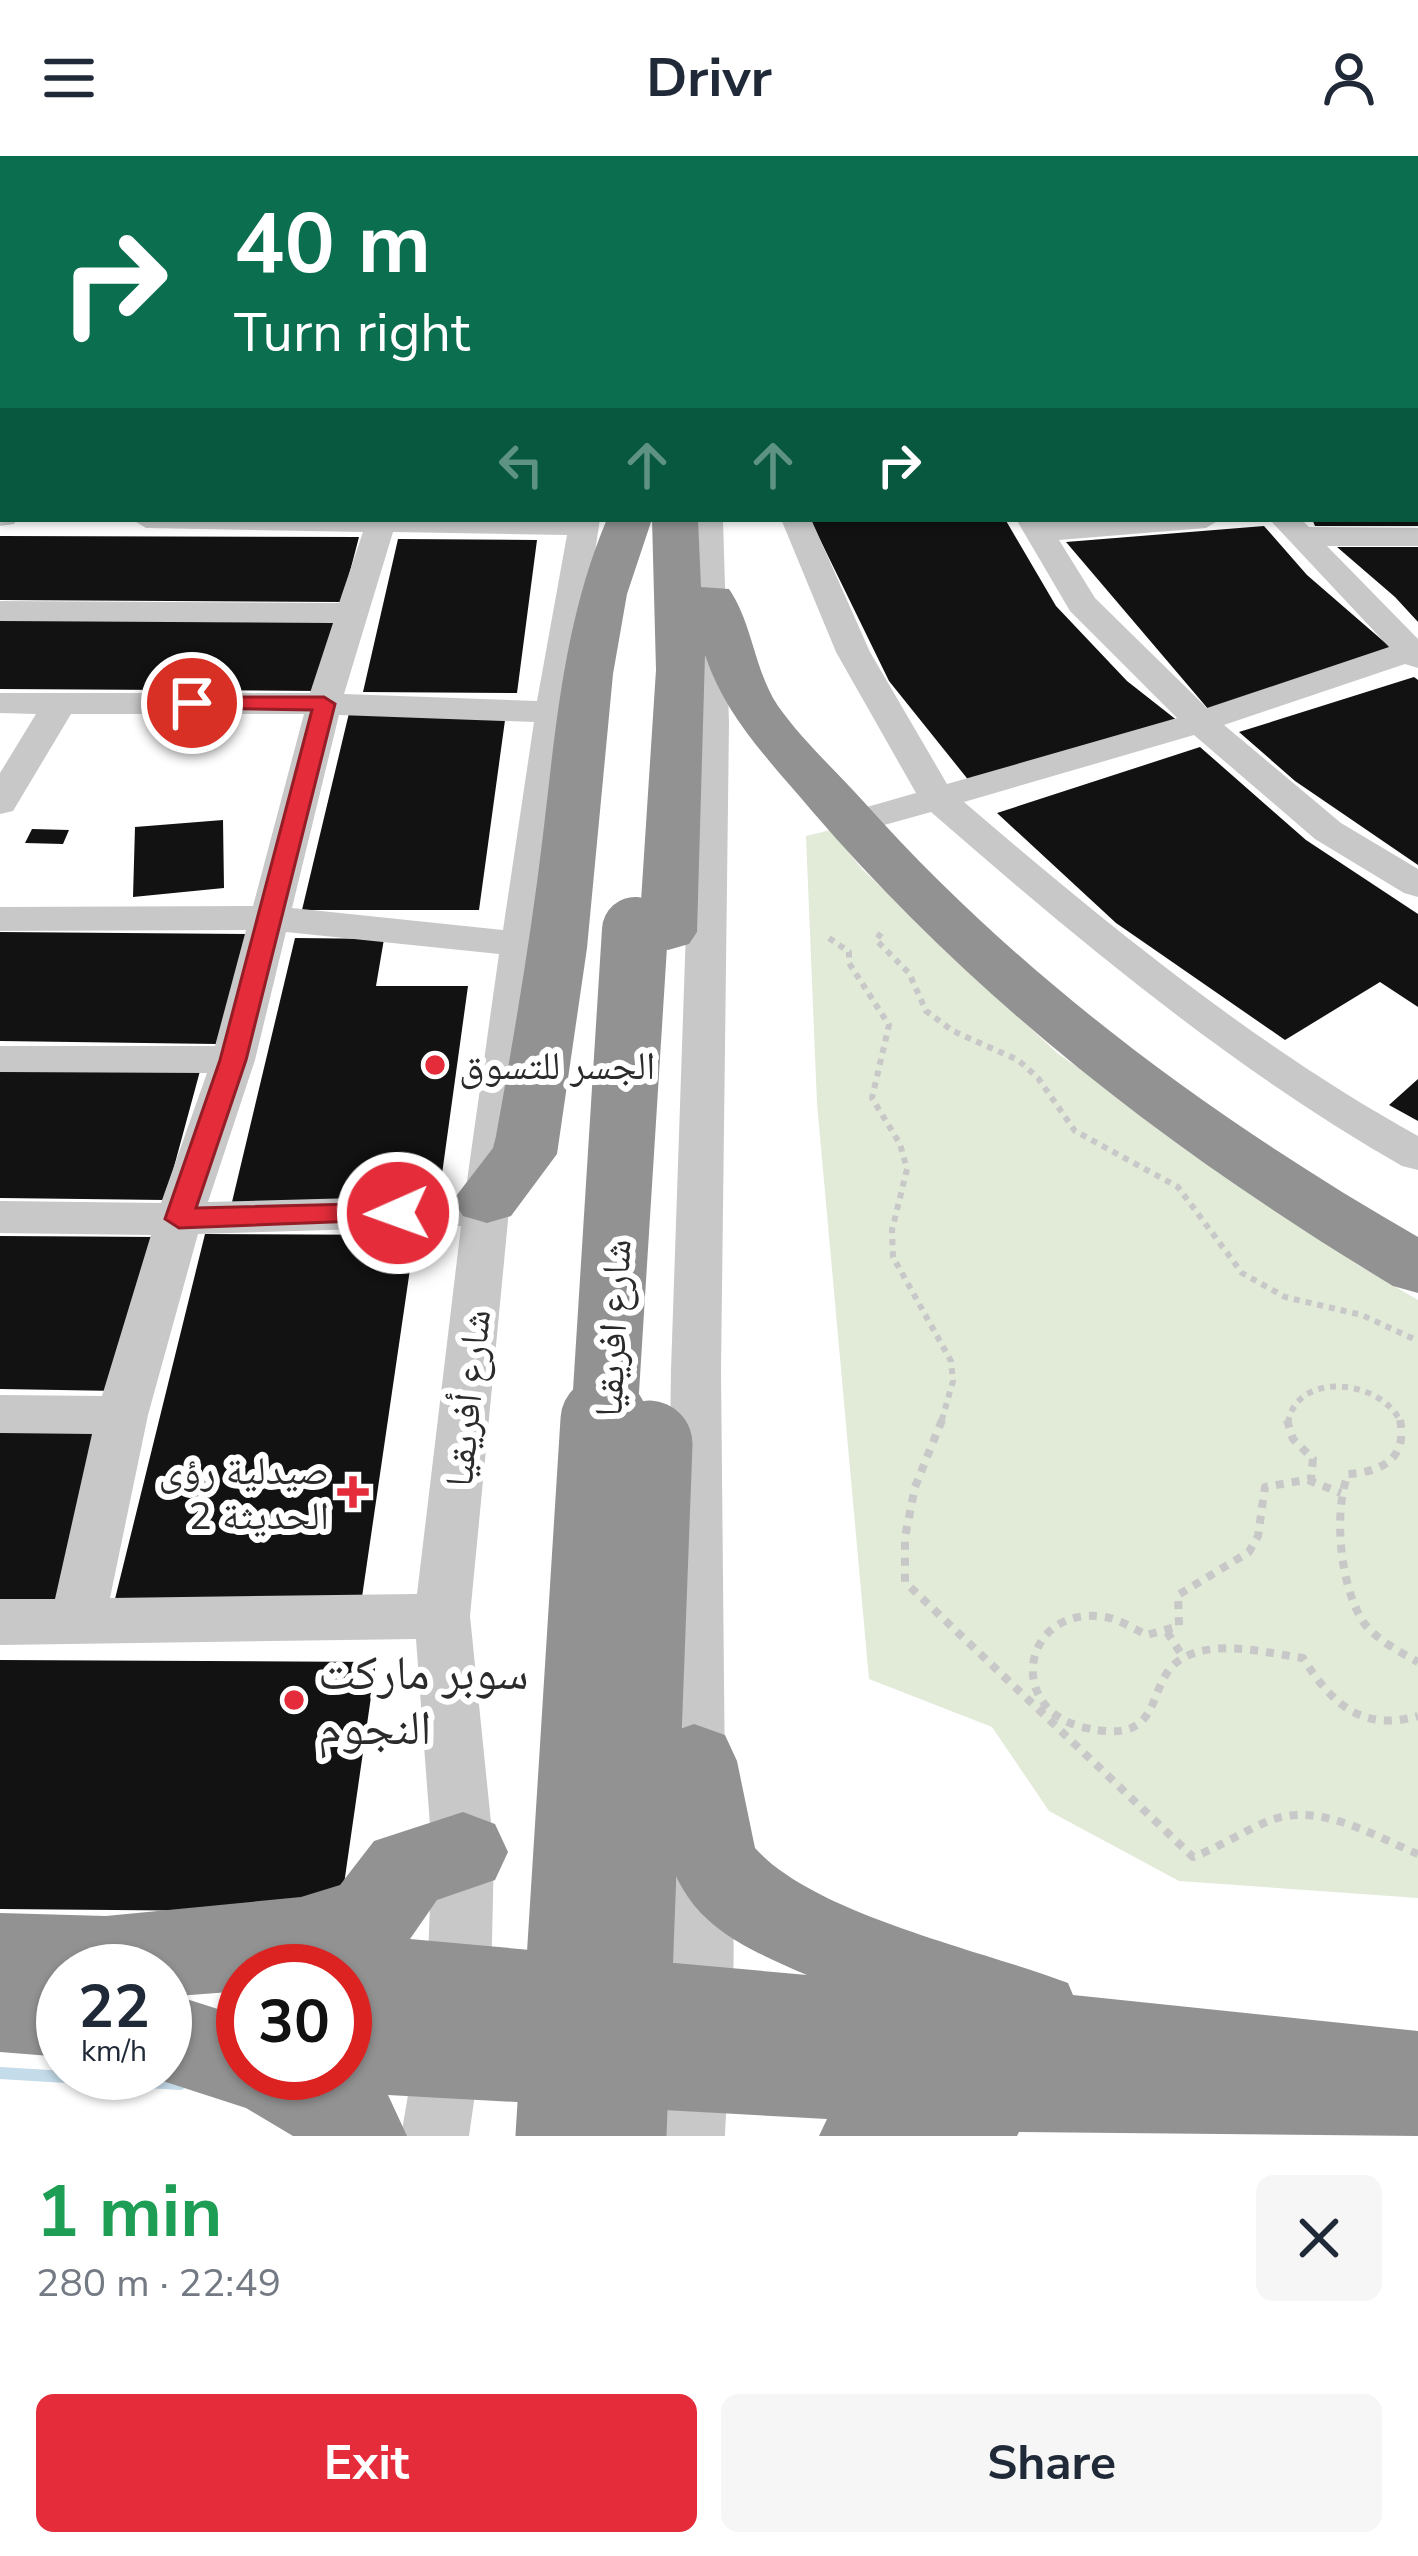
<!DOCTYPE html>
<meta charset="utf-8">
<style>
body{margin:0;font-family:"Nunito Sans","Noto Naskh Arabic",sans-serif;background:#f6f6f7;color:#1f2937;height:100vh;display:flex;flex-direction:column;font-size:45px;white-space:nowrap}
*{box-sizing:border-box;margin:0}
p{font-size:39px;color:#747a83}
.icon{flex:none;width:66px;height:66px;fill:none;stroke:currentColor;stroke-width:2;stroke-linecap:round;stroke-linejoin:round}
.map{position:relative;height:1980px;overflow:hidden}
.side{display:flex;flex-direction:column;background:#fff;flex:1}
.side>*{flex:none}
.guide{position:absolute;left:0px;top:0px;width:1419px;height:366px;box-shadow:0 3px 9px #0004;background:#0b6e4f;color:#fff;overflow:hidden}
.speed{position:absolute;left:36px;top:1788px;display:flex;gap:24px;font-size:60px;font-weight:700;text-align:center}
.speed>*{display:grid;place-content:center;width:156px;height:156px;border-radius:50%;background:#fff;box-shadow:0 3px 9px #0004;line-height:1}
.speed small{font-size:30px;font-weight:400}
.speed .limit{border:18px solid #d22;background:#fff;color:#111}
.pin{position:absolute;display:grid;place-items:center;width:102px;height:102px;color:#fff;margin:-51px;border:6px solid #fff;border-radius:50%;box-shadow:0 3px 12px #0007}
.me{position:absolute;width:132px;margin:-66px;rotate:268deg;stroke-linejoin:round;filter:drop-shadow(0 0 9px #0008)}
.turn{display:flex;align-items:center;gap:42px;height:252px;padding:0 36px;font-size:54px}
.turn .icon{width:156px;height:156px;stroke-width:2.5}
.turn b{display:block;font-size:84px;line-height:102px}
.lanes{display:flex;align-items:center;height:114px;padding:0 36px;background:#0003;justify-content:center;gap:60px;direction:ltr}
.lanes .off{opacity:.35}
.round{display:grid;place-items:center;flex:none;width:126px;height:126px;border-radius:18px;background:#f6f6f7}
.headline{display:flex;align-items:center;justify-content:space-between;height:204px;padding:0 36px}
h1{font-size:72px;font-weight:700;line-height:90px;color:#1e9e55}
.primary-button{display:flex;gap:24px;margin-top:auto;padding:24px 36px}
.primary-button a{flex:1;height:138px;border-radius:18px;background:#e42c3a;color:#fff;font-size:48px;font-weight:700;line-height:138px;text-align:center}
.primary-button a+a{background:#f6f6f7;color:#1f2937}
header{display:flex;justify-content:space-between;align-items:center;height:156px;padding:0 36px;background:#fff;font-size:54px;font-weight:700}
.map>svg:first-child{display:block}
.green{fill:#e2ead8}
.lines{fill:none;stroke-linecap:round;stroke-linejoin:round}
.stream{stroke:#c4dbea;stroke-width:12}
.building{fill:#121212}
.path-far1{stroke:#c8c8c8;stroke-width:6;stroke-dasharray:6 6;stroke-linecap:butt}
.path{stroke:#c8c8c8;stroke-width:8;stroke-dasharray:8 8;stroke-linecap:butt}
.minor{fill:#c8c8c8;fill-rule:evenodd}
.highway{fill:#929292;fill-rule:evenodd}
.highway-bridge-far1{stroke:#929292;stroke-width:66}
.highway-bridge{stroke:#929292;stroke-width:87}
.route{fill:#e42c3a;stroke:#941d26;stroke-width:3}
.poi-dot{fill:#e42c3a;stroke:#fff;stroke-width:4.5}
.labels{text-anchor:middle;stroke-width:12;stroke-linejoin:round;paint-order:stroke}
.poi-label{font-size:39px;fill:#2b2b2b;stroke:#fff;text-anchor:start}
.street-label{font-size:39px;fill:#2b2b2b;stroke:#fff}
.near-poi-label{font-size:48px;fill:#2b2b2b;stroke:#fff;text-anchor:start}
</style>
<header><svg class="icon" aria-label="menu" viewBox="0 0 24 24"><path d="M4 6h16M4 12h16M4 18h16"/></svg>Drivr<svg class="icon" aria-label="person" viewBox="0 0 24 24"><circle cx="12" cy="8" r="4"/><path d="M4 21q1-7 8-7t8 7"/></svg></header>
<div class="map">
<svg width="1418" height="1980" viewBox="0 0 1418 1980">
<rect width="100%" height="100%" fill="#fff"/>
<path class="green" d="M 831,674 L 862,713 L 1057,897 L 1358,1109 L 1418,1144 L 1418,1742 L 1179,1725 L 1049,1655 L 992,1571 L 869,1523 L 817,947 L 806,680 Z"/>
<g class="lines">
<path class="stream" d="M 0,1917 L 180,1928"/>
</g>
<path class="building" d="M 810,363 L 1005,363 L 1056,450 L 1127,525 L 1183,569 L 974,631 L 889,525 Z
M 1312,363 L 1418,363 L 1418,370 L 1315,370 Z
M 1264,370 L 1307,419 L 1397,497 L 1209,554 L 1066,386 Z
M 0,380 L 359,381 L 342,446 L 0,444 Z
M 398,383 L 537,384 L 517,537 L 363,536 Z
M 1337,391 L 1418,391 L 1418,466 L 1395,441 Z
M 0,460 L 339,462 L 320,535 L 0,533 Z
M 1414,521 L 1418,524 L 1418,709 L 1295,625 L 1239,576 Z
M 349,557 L 506,557 L 479,754 L 302,754 Z
M 1200,591 L 1306,684 L 1418,758 L 1418,851 L 1380,826 L 1285,884 L 1116,767 L 997,657 Z
M 223,664 L 224,732 L 133,741 L 135,671 Z
M 32,673 L 69,674 L 63,688 L 25,687 Z
M 0,776 L 246,778 L 217,888 L 0,885 Z
M 295,782 L 384,783 L 376,830 L 468,830 L 438,1047 L 232,1046 Z
M 0,914 L 200,915 L 165,1044 L 0,1042 Z
M 1418,923 L 1418,965 L 1389,949 Z
M 205,1078 L 415,1079 L 361,1448 L 114,1447 Z
M 0,1080 L 160,1081 L 119,1235 L 0,1233 Z
M 0,1269 L 104,1270 L 56,1454 L 0,1453 Z
M 0,1504 L 376,1506 L 340,1756 L 0,1753 Z"/>
<g class="lines">
<path class="path-far1" d="M 881,777 L 876,784 L 909,817 L 926,855 L 953,875 L 1018,904 L 1038,922 L 1075,975 L 1178,1031 L 1242,1117 L 1285,1141 L 1362,1159 L 1418,1185
M 829,782 L 849,796 L 849,807 L 889,869 L 872,942 L 900,988 L 907,1013 L 892,1074 L 893,1101 L 951,1205 L 953,1225 L 941,1267
M 1288,1267 C 1297,1213 1383,1224 1401,1267"/>
<path class="path" d="M 942,1264 L 915,1331 L 905,1381 L 905,1426 L 1193,1701 C 1220,1691 1245,1674 1271,1664 C 1320,1646 1374,1680 1418,1698
M 1287,1264 L 1293,1283 L 1313,1303 L 1311,1323 L 1265,1331 L 1258,1380 L 1249,1396 L 1178,1439 L 1179,1470 L 1147,1479 C 1134,1473 1119,1463 1105,1461 C 1024,1448 1004,1551 1082,1571 C 1171,1593 1141,1525 1183,1502 C 1217,1483 1267,1497 1303,1502 C 1332,1548 1362,1576 1418,1560
M 1400,1264 C 1408,1302 1382,1316 1348,1318 C 1333,1357 1340,1431 1364,1467 C 1377,1484 1400,1496 1418,1506
M 1308,1324 L 1341,1337
M 1167,1476 L 1183,1501"/>
<path class="minor" d="M 625,0 L 647,0 L 647,3 L 625,3 Z
M 713,0 L 735,0 L 735,3 L 713,3 Z
M 929,0 L 951,0 L 952,3 L 930,3 Z
M 1238,0 L 1260,0 L 1262,3 L 1240,3 Z
M 1418,11 L 1418,25 L 1416,26 L 1416,12 Z
M 0,12 L 3,12 L 3,26 L 0,26 Z
M 3,62 L 3,79 L 0,80 L 0,63 Z
M 1416,65 L 1418,65 L 1418,82 L 1416,82 Z
M 0,102 L 3,102 L 3,116 L 0,116 Z
M 1416,134 L 1418,134 L 1418,150 L 1416,150 Z
M 0,156 L 3,156 L 3,172 L 0,172 Z
M 1416,190 L 1418,190 L 1418,206 L 1416,206 Z
M 0,215 L 3,215 L 3,231 L 0,231 Z
M 1416,260 L 1418,260 L 1418,278 L 1416,278 Z
M 3,288 L 3,311 L 0,312 L 0,289 Z
M 0,352 L 3,363 L 17,363 L 14,368 L 0,370 Z
M 131,363 L 600,363 L 562,610 L 509,1054 L 470,1460 L 494,1696 L 491,1828 L 469,1980 L 401,1980 L 427,1828 L 432,1696 L 416,1483 L 0,1489 L 0,1443 L 55,1443 L 92,1278 L 0,1277 L 0,1239 L 102,1240 L 151,1079 L 0,1077 L 0,1045 L 161,1047 L 207,917 L 0,916 L 0,890 L 215,890 L 246,774 L 0,775 L 0,751 L 253,750 L 304,558 L 71,558 L 13,655 L 0,658 L 0,617 L 36,558 L 0,557 L 0,537 L 310,537 L 333,467 L 0,465 L 0,445 L 339,447 L 363,376 L 146,372 ZM 393,376 L 567,379 L 537,545 L 344,538 ZM 339,559 L 534,566 L 503,774 L 292,752 ZM 286,776 L 499,798 L 465,1039 L 208,1046 L 255,904 ZM 461,1070 L 417,1438 L 110,1442 L 148,1259 L 198,1078 Z
M 693,363 L 723,363 L 729,567 L 721,1214 L 725,1629 L 716,1647 L 695,1655 L 674,1647 L 665,1629 L 671,1214 L 693,567 Z
M 781,363 L 811,363 L 870,496 L 947,628 L 1177,562 L 1070,455 L 1016,363 L 1221,363 L 1206,372 L 1059,384 L 1095,442 L 1207,552 L 1389,491 L 1269,363 L 1301,363 L 1309,371 L 1418,372 L 1418,390 L 1327,390 L 1418,483 L 1418,512 L 1405,508 L 1224,569 L 1341,667 L 1418,713 L 1418,741 L 1404,737 L 1315,683 L 1194,579 L 964,646 C 1106,768 1254,889 1418,980 L 1418,1014 L 1402,1010 C 1231,912 1079,785 931,656 L 852,678 L 839,675 L 833,667 L 839,659 L 916,637 L 836,496 Z
M 697,1668 L 719,1676 C 746,1734 728,1909 725,1980 L 657,1980 L 668,1805 L 666,1695 L 675,1676 Z"/>
<path class="highway" d="M 607,363 L 698,363 L 701,431 L 729,433 C 753,468 754,514 778,550 C 802,584 835,614 863,645 C 1021,822 1213,963 1418,1081 L 1418,1137 L 1393,1130 C 1176,999 978,848 812,655 C 770,605 726,562 705,499 L 697,776 L 689,788 L 668,794 L 647,788 L 639,776 L 656,514 L 652,363 L 627,438 L 613,518 L 587,792 L 557,998 L 511,1060 L 487,1067 L 463,1060 L 453,1044 L 493,992 L 496,980 C 514,880 531,780 543,679 C 556,570 564,465 607,363 Z
M 694,1568 L 725,1579 L 737,1605 L 755,1692 C 815,1759 982,1794 1068,1827 L 1073,1839 L 1418,1875 L 1418,1980 L 1019,1976 L 1017,1980 L 819,1980 L 827,1963 L 388,1939 L 407,1980 L 293,1980 L 246,1952 L 138,1917 L 165,1917 L 165,1815 L 63,1815 L 63,1901 L 0,1896 L 0,1757 L 106,1760 L 301,1741 L 340,1729 L 374,1685 L 463,1656 L 495,1668 L 508,1696 L 495,1724 L 437,1744 L 410,1783 L 807,1819 C 721,1782 674,1758 659,1659 C 654,1625 648,1610 663,1579 ZM 243,1815 L 345,1815 L 345,1917 L 243,1917 L 243,1861 L 177,1840 L 243,1835 Z"/>
<path class="highway-bridge-far1" d="M 604,1267 L 635,774"/>
<path class="highway-bridge" d="M 559,1980 L 604,1264
M 623,1980 L 649,1288"/>
</g>
<path class="route" d="M 192,541 L 324,541 L 335,548 L 246,904 L 196,1052 L 398,1047 L 408,1050 L 412,1057 L 408,1063 L 179,1072 L 165,1063 L 220,904 L 312,554 L 185,552 L 181,547 Z"/>
<g class="poi-dot">
<circle cx="435" cy="909" r="12"/>
<path d="M347 1318h12v12h12v12h-12v12h-12v-12h-12v-12h12z"/>
<circle cx="294" cy="1544" r="12"/>
</g>
<g class="labels">
<g class="poi-label">
<text x="459" y="923">الجسر للتسوق</text>
<text x="329" y="1328" text-anchor="end">صيدلية رؤى<tspan x="329" dy="45">الحديثة 2</tspan></text>
</g>
<g class="street-label">
<text transform="translate(612 1172) rotate(-87)" y="14">شارع افريقيا</text>
<text transform="translate(467 1242) rotate(-84)" y="14">شارع أفريقيا</text>
</g>
<g class="near-poi-label">
<text x="318" y="1533">سوبر ماركت<tspan x="318" dy="55">النجوم</tspan></text>
</g>
</g>
</svg>
<div class="speed"><div>22<small>km/h</small></div><div class="limit">30</div></div>
<div class="pin" style="left:192px;top:547px;background:#d93025"><svg class="icon" aria-label="arrive" viewBox="0 0 24 24"><path d="M6 21V4h12l-3 4 3 4H6"/></svg></div>
<svg class="me" style="left:398px;top:1057px" viewBox="-20 -20 40 40"><circle r="17" fill="#e42c3a" stroke="#fff" stroke-width="3"/><path d="M0-11L8 9 0 5-8 9z" fill="#fff"/></svg>
<div class="guide">
<div class="turn"><svg class="icon" aria-label="right" viewBox="0 0 24 24"><path d="M7 20v-9h11M14 6l5 5-5 5"/></svg><div><b>40 m</b>Turn right</div></div>
<div class="lanes"><svg class="icon off" aria-label="left" viewBox="0 0 24 24"><path d="M17 20v-9H6M10 6l-5 5 5 5"/></svg><svg class="icon off" aria-label="ahead" viewBox="0 0 24 24"><path d="M12 20V5M6 11l6-6 6 6"/></svg><svg class="icon off" aria-label="ahead" viewBox="0 0 24 24"><path d="M12 20V5M6 11l6-6 6 6"/></svg><svg class="icon" aria-label="right" viewBox="0 0 24 24"><path d="M7 20v-9h11M14 6l5 5-5 5"/></svg></div>
</div>
</div>
<section class="side">
<div class="headline"><div><h1>1 min</h1><p>280 m · 22:49</p></div><a class="round"><svg class="icon" aria-label="close" viewBox="0 0 24 24"><path d="M6 6l12 12M18 6L6 18"/></svg></a></div>
<div class="primary-button"><a>Exit</a><a>Share</a></div>
</section>
